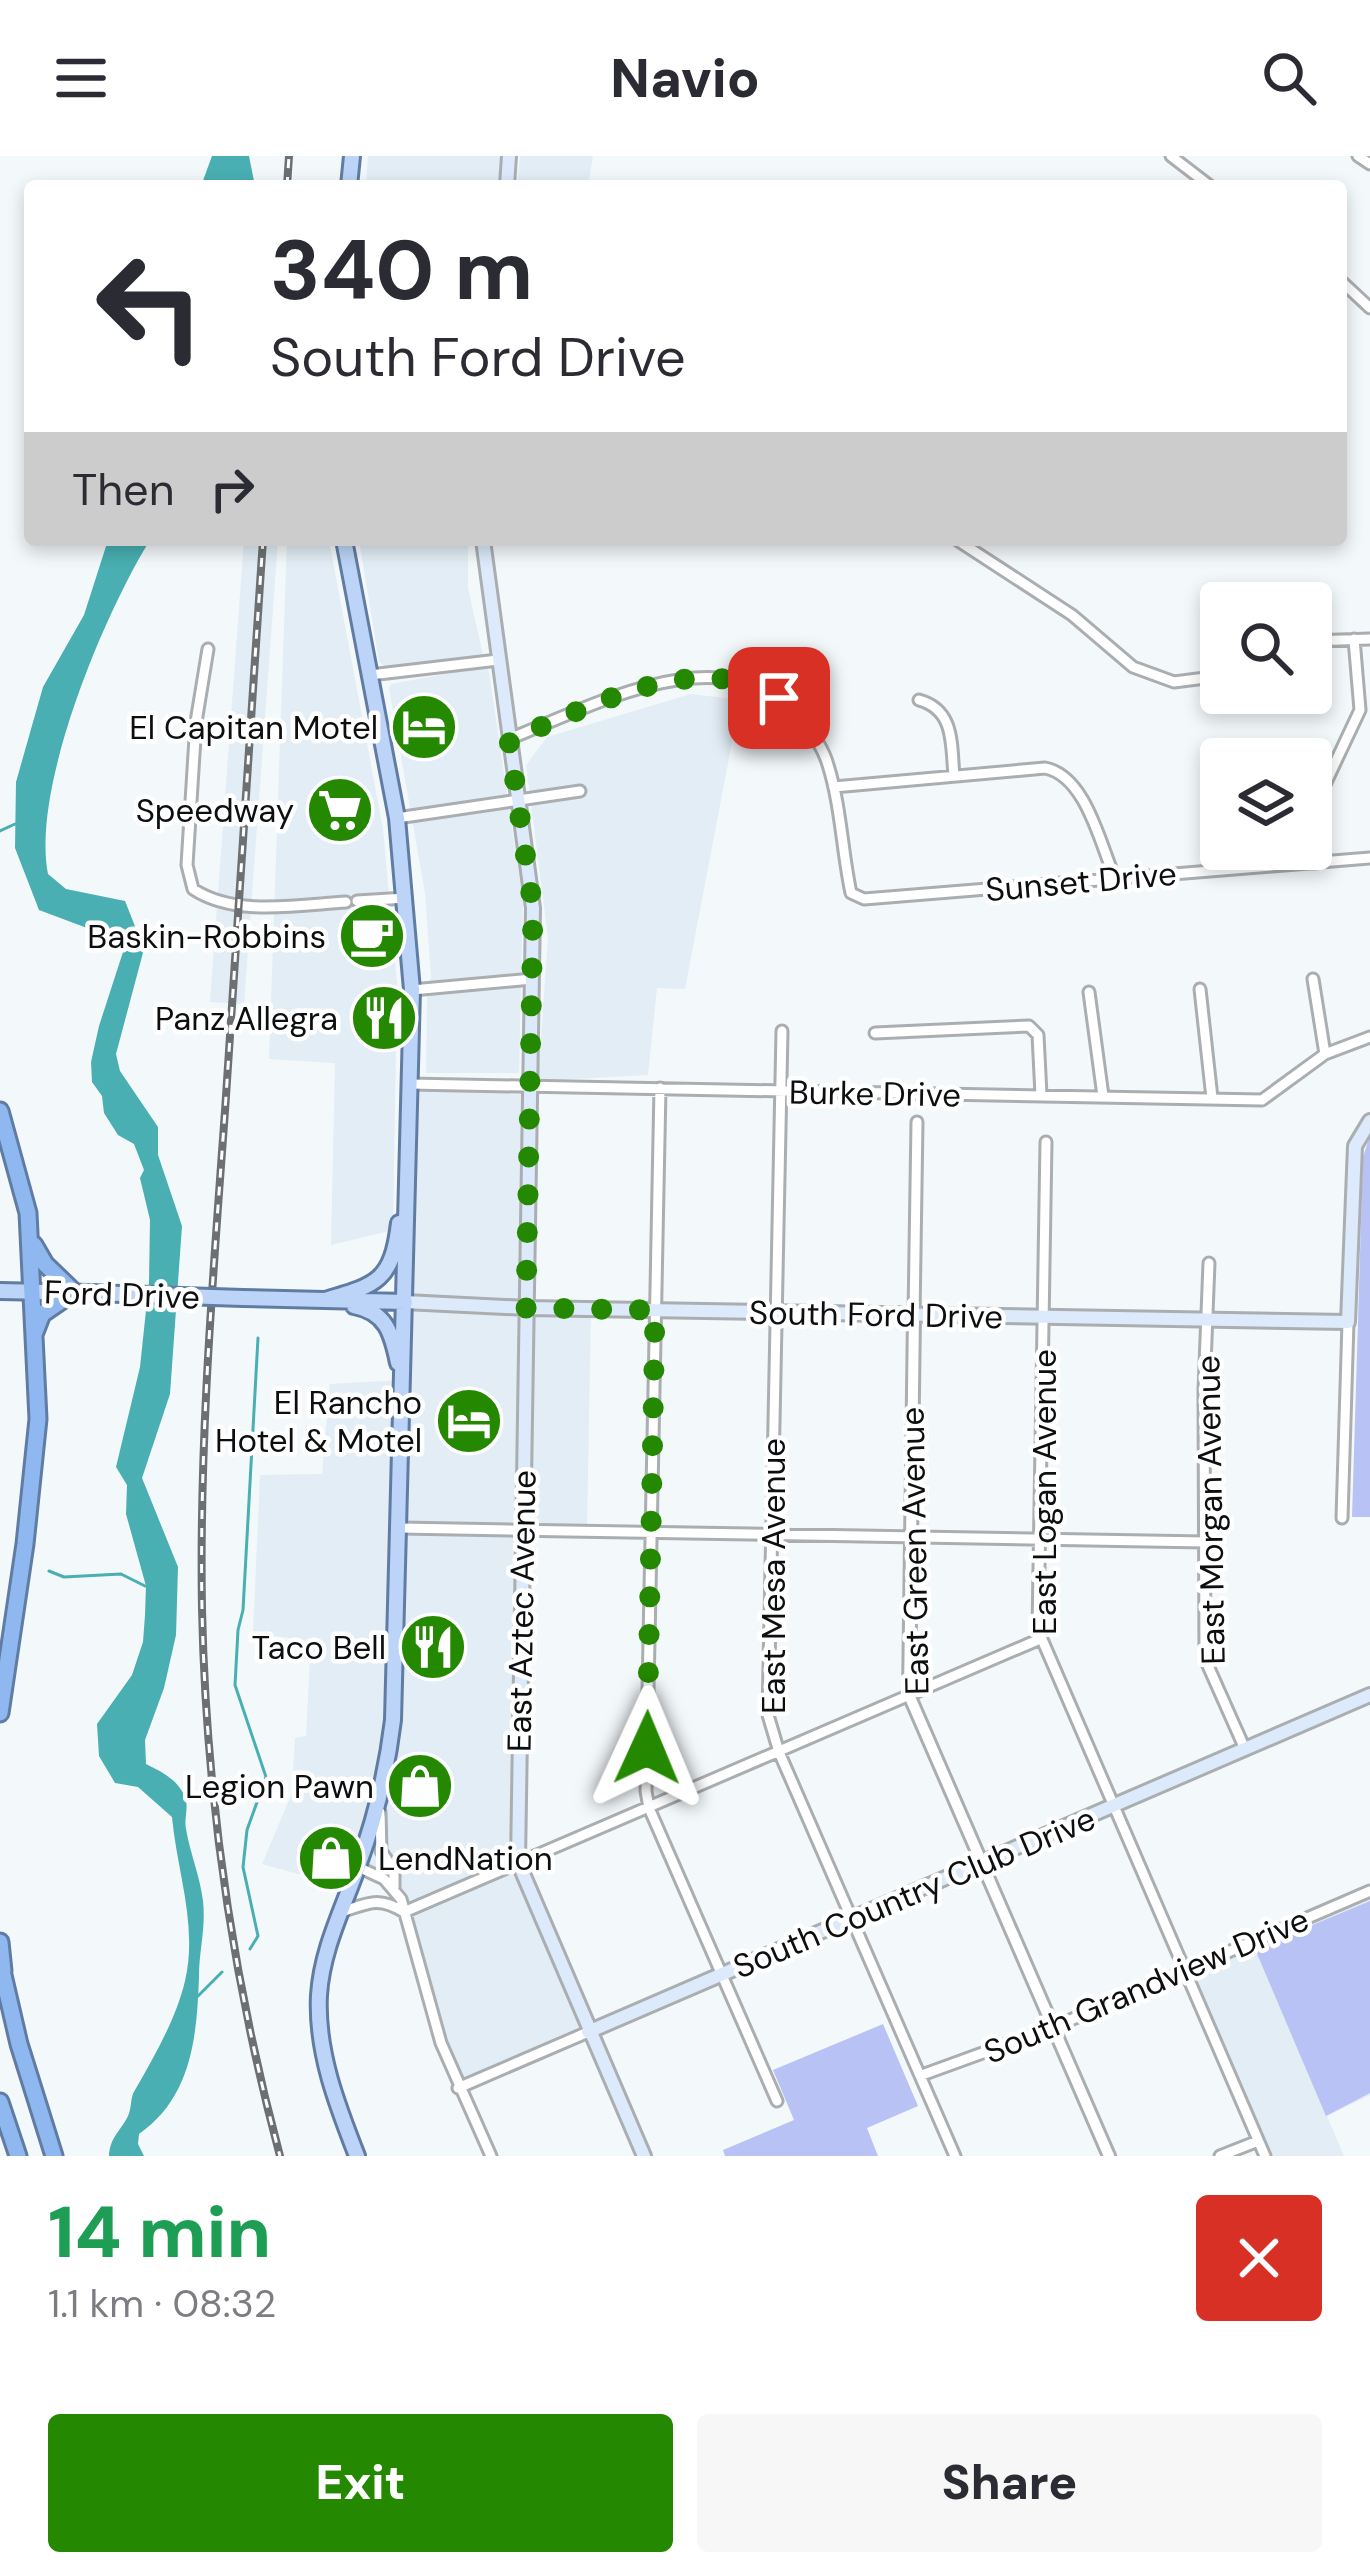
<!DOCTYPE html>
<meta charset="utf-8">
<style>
body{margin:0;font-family:"DM Sans",sans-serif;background:#f7f7f7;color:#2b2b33;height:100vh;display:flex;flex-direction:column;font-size:45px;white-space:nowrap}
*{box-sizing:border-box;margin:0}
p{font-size:39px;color:#7c7c81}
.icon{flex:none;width:66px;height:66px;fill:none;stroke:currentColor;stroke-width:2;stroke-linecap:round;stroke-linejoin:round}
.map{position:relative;height:2000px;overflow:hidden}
.details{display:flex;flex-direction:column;background:#fff;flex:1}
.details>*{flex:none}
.banner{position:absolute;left:24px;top:24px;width:1323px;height:366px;border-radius:12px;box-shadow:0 6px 18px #0003;background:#fff;color:#2b2b33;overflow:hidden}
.fabs{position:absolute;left:1200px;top:426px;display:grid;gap:24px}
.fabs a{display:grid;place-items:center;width:132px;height:132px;border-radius:12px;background:#fff;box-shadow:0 6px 18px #0003;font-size:60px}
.pin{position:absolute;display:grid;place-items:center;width:102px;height:102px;color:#fff;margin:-51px;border-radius:24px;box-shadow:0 6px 18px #0006}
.me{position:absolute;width:132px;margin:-66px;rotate:1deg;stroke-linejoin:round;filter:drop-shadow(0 0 9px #0008)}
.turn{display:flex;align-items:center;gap:42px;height:252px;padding:0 48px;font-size:54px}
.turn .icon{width:156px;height:156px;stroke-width:2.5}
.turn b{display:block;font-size:84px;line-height:102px}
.then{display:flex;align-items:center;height:114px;padding:0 48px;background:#0003;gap:24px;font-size:45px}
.round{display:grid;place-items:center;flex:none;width:126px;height:126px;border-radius:12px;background:#f7f7f7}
.summary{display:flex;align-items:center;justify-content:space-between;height:204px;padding:0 48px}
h1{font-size:72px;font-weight:800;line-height:90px;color:#1e9e55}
.action{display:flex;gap:24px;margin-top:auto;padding:24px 48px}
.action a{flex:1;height:138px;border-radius:12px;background:#248900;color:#fff;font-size:48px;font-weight:800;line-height:138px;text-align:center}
.action a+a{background:#f7f7f7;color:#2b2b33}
header{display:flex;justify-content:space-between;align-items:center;height:156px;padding:0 48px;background:#fff;font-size:54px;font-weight:800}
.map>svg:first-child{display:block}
.built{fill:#e2edf5}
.green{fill:#b8c2f5}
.water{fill:#49afb2}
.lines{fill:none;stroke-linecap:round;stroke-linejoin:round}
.stream{stroke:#49afb2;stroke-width:3}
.minor-casing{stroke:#aaaeb1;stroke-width:15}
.tertiary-casing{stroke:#aaaeb1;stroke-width:16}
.secondary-casing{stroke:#aaaeb1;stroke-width:18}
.primary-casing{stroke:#617ca2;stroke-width:20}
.motorway-casing{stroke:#617ca2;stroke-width:21}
.minor{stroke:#fff;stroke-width:9}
.tertiary{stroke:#fff;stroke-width:10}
.secondary{stroke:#ddeafb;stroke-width:12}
.primary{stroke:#bcd4f7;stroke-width:14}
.motorway{stroke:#8fb8f1;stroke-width:15}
.rail-casing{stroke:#6d7072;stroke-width:8}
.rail{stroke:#fff;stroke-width:3;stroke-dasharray:9;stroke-linecap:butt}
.primary-bridge-casing{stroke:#617ca2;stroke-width:20;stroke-linecap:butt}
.primary-bridge{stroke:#bcd4f7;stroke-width:14}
.route{stroke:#248900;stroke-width:21;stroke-dasharray:0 37.8}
.labels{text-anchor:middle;stroke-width:9;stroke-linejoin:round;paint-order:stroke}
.poi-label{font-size:33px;fill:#0c0e0f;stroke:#fff;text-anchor:end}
.street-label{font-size:33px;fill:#0c0e0f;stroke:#fff}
</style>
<header><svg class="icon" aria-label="menu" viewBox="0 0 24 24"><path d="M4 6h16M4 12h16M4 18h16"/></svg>Navio<svg class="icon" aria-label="search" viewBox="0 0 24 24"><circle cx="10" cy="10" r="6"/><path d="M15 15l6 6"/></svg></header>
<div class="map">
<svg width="1370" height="2000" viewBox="0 0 1370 2000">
<rect width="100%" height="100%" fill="#f3f8fb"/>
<path class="built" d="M 368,0 L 502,0 L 500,30 L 366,30 Z
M 520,0 L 593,0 L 588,30 L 517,29 Z
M 244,384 L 278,384 L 244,848 L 210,846 Z
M 287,384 L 329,384 L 383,673 L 397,828 L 393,1074 L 331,1089 L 335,907 L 269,903 Z
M 359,384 L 468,384 L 468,432 L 483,499 L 388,512 L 379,506 Z
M 488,510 L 523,745 L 519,917 L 426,917 L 427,841 L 431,821 L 425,737 L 389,532 L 391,528 Z
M 691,538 L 740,544 L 685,833 L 657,832 L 648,919 L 538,925 L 548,781 L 526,609 L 547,581 Z
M 410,928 L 531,930 L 527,1151 L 591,1152 L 587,1373 L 523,1373 L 516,1686 L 588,1876 L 458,1932 L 394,1731 L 359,1711 L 349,1732 L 262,1708 L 292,1637 L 295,1582 L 306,1580 L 311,1485 L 253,1477 L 260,1319 L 322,1318 L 330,1228 L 403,1224 Z
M 1370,1735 L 1370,1939 L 1327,1960 L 1344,2000 L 1265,2000 L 1185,1815 Z"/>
<path class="green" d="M 1370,979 L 1370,1361 L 1352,1361 L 1363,1001 Z
M 1370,1745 L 1370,1937 L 1326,1960 L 1255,1793 Z
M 883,1868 L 918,1950 L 867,1972 L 878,2000 L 725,2000 L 723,1994 L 794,1964 L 773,1914 Z"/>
<path class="water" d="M 212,0 L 249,0 L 255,30 L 201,30 Z
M 108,384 L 150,384 C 104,458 31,632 48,718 L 66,733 L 125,745 L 144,793 L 116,898 L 120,915 L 158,971 L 158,999 L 182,1070 L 170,1238 L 142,1322 L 178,1411 L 176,1479 L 164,1532 L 145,1584 L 146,1608 C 162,1616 181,1625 186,1645 C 188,1653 184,1664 186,1673 C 190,1697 200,1720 203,1745 C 206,1772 199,1794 199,1820 C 197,1880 192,1941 139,1978 L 138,1988 L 144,2000 L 109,2000 C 110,1981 120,1976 128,1960 C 132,1952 130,1941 135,1934 C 154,1901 176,1863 185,1825 C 198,1769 177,1716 172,1661 L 138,1631 L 115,1627 L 99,1600 L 97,1568 L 132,1519 L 143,1486 L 145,1459 L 146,1430 L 126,1358 L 127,1329 L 116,1311 L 140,1211 L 149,1126 L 150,1064 L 140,1022 L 144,1014 L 134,988 L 118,979 L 104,957 L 102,940 L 92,926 L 91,906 L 99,870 L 123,796 L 111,781 L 39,754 L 15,692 L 16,626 L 43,531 L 84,459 Z"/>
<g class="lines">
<path class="stream" d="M 0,675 L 15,668
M 49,1415 L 64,1421 L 121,1418 L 145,1430
M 250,1793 L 258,1780 L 243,1711 L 247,1674 L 266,1621 L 235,1529 L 238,1474 L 243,1454 L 258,1182
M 198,1840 L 222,1816"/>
<defs>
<path id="minor" d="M 1171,0 L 1210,30
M 1358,0 L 1370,8
M 1341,125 L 1370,152
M 957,384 L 1072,459 L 1133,511 L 1174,526 L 1221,520
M 1311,485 L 1370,483
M 208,493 L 196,566 L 187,709 L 193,733 C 235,761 298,749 346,746
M 370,519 L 498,504
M 919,544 C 955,554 951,588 954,620
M 509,583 C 593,550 727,475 800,562 C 812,576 823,591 828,609 C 841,650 842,695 851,737 L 864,743 L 1370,702
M 834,631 L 1045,612 C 1086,620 1100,688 1115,722
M 397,662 L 580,635
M 1316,707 L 1315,681 L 1320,639 L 1360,554 L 1354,483
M 357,745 L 406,742
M 1313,823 L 1325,898
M 1200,833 L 1212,942
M 412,834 L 532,823
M 1089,836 L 1103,940
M 782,875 L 768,1559 L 779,1596 L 955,2000
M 875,877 L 1029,870 L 1038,879 L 1041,939
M 410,928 L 1262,944 L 1325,898 L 1370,881
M 660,932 L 646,1635 L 649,1652 L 777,1945
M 1046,986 L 1038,1474 L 1265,2000
M 1209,1107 L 1204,1234 L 1205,1503 L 1245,1593
M 914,1159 L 917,966
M 1342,1362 L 1348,1166
M 400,1372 L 1205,1386
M 380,1656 L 381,1695 L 394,1714 L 394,1731
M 358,1711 L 384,1723 L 401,1743 L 441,1887 L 491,2000
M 404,1756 L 1040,1483
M 338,1757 C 367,1748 377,1739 404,1756
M 922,1919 L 1054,1871 L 1370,1735
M 458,1932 L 588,1876
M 1220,2000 L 1258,1985"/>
<path id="tertiary" d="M 914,1159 L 909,1539 L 1109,2000"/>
<path id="secondary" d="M 507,30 L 509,0
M 483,384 L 533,752 L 518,1706 L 644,2000
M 405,1146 L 527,1152 L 1348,1166 L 1355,990 L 1370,965
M 588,1876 L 1370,1539"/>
<path id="primary" d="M 349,30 L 352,0
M 344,384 L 397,662 L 412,834 L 393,1564 C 387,1613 376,1661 359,1707 C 344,1751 322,1792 319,1839 C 316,1895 337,1949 357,2000
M 0,1135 L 91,1137
M 243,1142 L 405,1146
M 325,1144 C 377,1129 392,1125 399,1067
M 354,1150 C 386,1156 392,1177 398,1207"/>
<path id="motorway" d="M 0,955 L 28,1057 L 38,1263 L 25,1388 L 0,1557
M 34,1089 L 45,1108 L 74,1136 L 42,1158 L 35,1176
M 0,1786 L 3,1815
M 0,1806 L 19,1888 L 54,2000
M 0,1946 L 18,2000"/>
</defs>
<use href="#minor" class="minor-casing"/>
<use href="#tertiary" class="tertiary-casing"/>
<use href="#secondary" class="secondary-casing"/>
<use href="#primary" class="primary-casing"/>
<use href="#motorway" class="motorway-casing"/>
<use href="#minor" class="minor"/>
<use href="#tertiary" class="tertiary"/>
<use href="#secondary" class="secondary"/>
<use href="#primary" class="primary"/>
<use href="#motorway" class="motorway"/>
<defs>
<path id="rail" d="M 287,30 L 289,0
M 263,384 C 250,574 238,764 225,955 C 213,1121 199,1287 202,1453 C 206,1638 232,1821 280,2000"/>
</defs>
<use href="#rail" class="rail-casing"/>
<use href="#rail" class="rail"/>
<defs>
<path id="primary-bridge" d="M 91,1137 L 243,1142"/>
</defs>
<use href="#primary-bridge" class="primary-bridge-casing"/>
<use href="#primary-bridge" class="primary-bridge"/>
</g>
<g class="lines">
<path class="route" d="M 647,1592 L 655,1154 L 526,1152 L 533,752 L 509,584 C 590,552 696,490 779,542"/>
</g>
<defs>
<symbol id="hotel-disc" viewBox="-11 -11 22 22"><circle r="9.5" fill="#248900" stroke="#fff"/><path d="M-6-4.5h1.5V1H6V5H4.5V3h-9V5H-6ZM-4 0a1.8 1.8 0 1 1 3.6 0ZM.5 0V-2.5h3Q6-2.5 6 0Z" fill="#fff"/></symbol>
<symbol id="supermarket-disc" viewBox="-11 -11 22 22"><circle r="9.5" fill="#248900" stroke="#fff"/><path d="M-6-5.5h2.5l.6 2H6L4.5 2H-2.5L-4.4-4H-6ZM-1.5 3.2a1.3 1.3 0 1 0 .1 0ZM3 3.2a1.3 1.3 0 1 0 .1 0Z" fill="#fff"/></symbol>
<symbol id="cafe-disc" viewBox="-11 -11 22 22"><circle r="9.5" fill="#248900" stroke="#fff"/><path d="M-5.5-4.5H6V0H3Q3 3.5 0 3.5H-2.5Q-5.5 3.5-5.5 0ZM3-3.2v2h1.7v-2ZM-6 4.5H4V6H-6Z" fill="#fff"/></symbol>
<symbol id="restaurant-disc" viewBox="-11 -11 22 22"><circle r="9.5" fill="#248900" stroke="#fff"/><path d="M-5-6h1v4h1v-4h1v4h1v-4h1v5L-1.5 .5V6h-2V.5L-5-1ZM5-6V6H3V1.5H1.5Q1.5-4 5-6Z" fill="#fff"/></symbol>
<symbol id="shop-disc" viewBox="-11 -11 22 22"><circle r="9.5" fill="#248900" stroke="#fff"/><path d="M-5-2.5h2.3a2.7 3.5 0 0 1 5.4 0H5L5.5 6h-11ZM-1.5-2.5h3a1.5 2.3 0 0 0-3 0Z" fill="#fff"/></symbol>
</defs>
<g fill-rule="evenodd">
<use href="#hotel-disc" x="386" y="533" width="76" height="76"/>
<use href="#supermarket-disc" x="302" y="616" width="76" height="76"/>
<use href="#cafe-disc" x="334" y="742" width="76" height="76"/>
<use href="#restaurant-disc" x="346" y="824" width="76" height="76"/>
<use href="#hotel-disc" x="431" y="1227" width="76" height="76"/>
<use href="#restaurant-disc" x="395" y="1453" width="76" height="76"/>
<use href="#shop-disc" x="382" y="1592" width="76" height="76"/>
<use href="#shop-disc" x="293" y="1664" width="76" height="76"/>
</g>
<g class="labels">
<g class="poi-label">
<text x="378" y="583">El Capitan Motel</text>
<text x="294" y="666">Speedway</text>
<text x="326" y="792">Baskin-Robbins</text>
<text x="338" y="874">Panz Allegra</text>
<text x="422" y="1258">El Rancho<tspan x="422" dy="38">Hotel &amp; Motel</tspan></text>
<text x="386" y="1503">Taco Bell</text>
<text x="374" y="1642">Legion Pawn</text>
<text x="378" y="1714" text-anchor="start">LendNation</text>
</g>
<g class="street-label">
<text transform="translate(1081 725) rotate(-5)" y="12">Sunset Drive</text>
<text transform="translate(875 937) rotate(1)" y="12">Burke Drive</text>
<text transform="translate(122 1138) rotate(2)" y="12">Ford Drive</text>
<text transform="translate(876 1158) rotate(1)" y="12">South Ford Drive</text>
<text transform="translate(1044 1336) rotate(-90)" y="12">East Logan Avenue</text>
<text transform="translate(1210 1354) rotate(-91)" y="12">East Morgan Avenue</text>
<text transform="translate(914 1395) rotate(-91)" y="12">East Green Avenue</text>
<text transform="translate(773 1420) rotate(-90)" y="12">East Mesa Avenue</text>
<text transform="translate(521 1455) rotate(-89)" y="12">East Aztec Avenue</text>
<text transform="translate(914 1736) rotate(-23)" y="12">South Country Club Drive</text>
<text transform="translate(1146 1829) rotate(-23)" y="12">South Grandview Drive</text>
</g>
</g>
</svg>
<div class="fabs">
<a><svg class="icon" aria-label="search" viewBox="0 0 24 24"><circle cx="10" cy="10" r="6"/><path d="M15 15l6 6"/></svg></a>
<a><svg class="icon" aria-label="layers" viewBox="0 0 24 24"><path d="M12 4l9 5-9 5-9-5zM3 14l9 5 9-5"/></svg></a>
</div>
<div class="pin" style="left:779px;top:542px;background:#d93025"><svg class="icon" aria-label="arrive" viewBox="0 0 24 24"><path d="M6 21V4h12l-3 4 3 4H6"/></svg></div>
<svg class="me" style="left:647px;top:1592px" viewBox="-20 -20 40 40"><path d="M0-17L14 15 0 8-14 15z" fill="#248900" stroke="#fff" stroke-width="4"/></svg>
<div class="banner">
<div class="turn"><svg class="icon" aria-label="left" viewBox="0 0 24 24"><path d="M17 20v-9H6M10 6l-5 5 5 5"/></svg><div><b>340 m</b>South Ford Drive</div></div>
<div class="then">Then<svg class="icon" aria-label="right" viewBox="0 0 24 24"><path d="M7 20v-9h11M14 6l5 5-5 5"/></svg></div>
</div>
</div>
<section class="details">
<div class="summary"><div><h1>14 min</h1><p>1.1 km · 08:32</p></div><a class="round" style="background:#d93025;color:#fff"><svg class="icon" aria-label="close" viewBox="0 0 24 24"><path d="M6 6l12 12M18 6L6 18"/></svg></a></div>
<div class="action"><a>Exit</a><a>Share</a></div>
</section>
